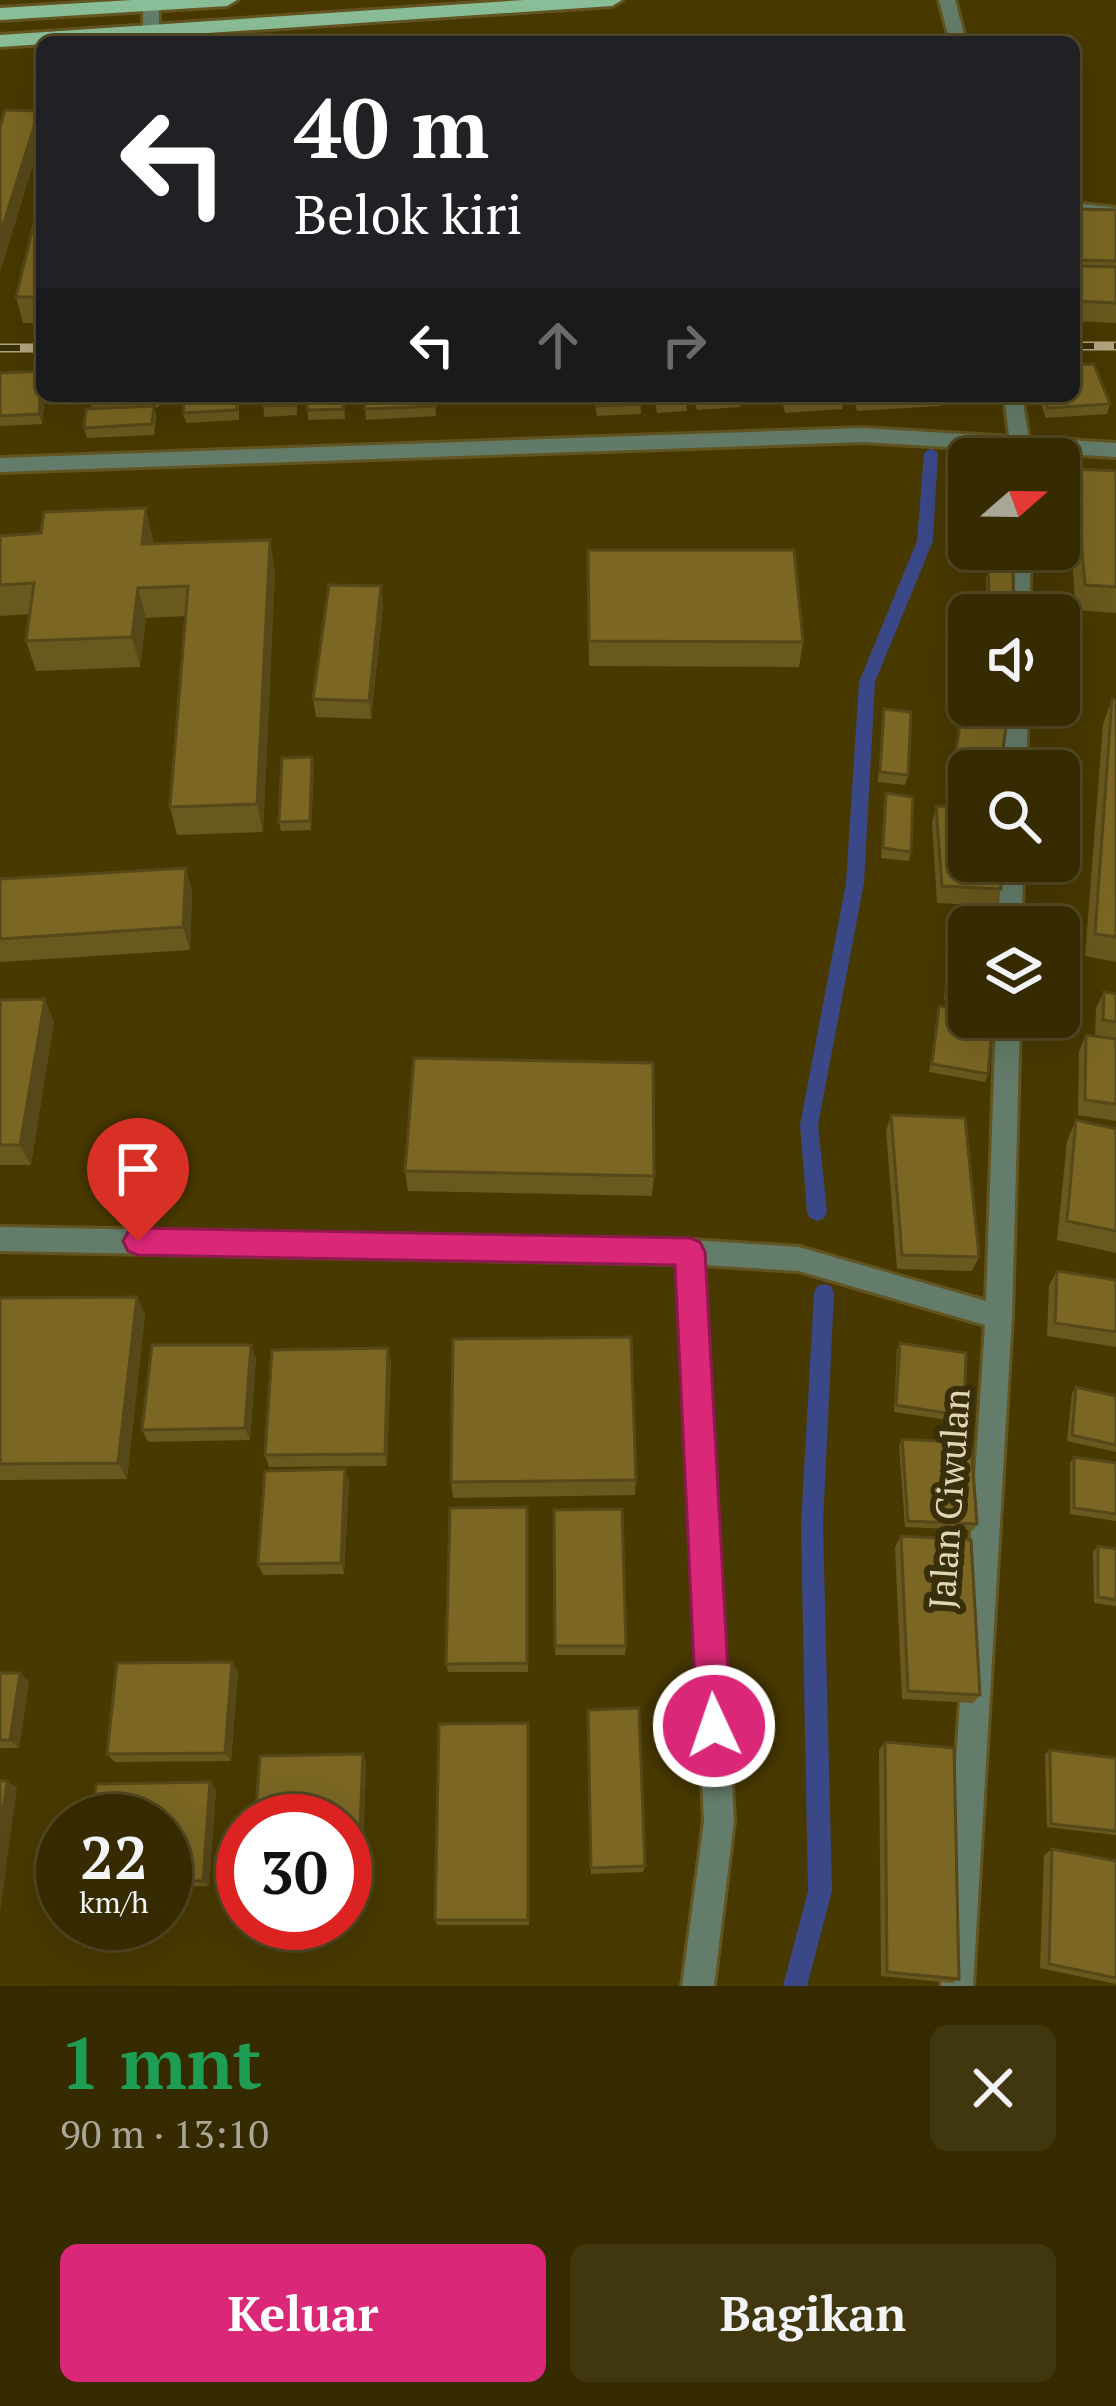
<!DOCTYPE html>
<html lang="id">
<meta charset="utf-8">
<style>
body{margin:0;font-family:"PT Serif",serif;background:#41370f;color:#f1f3f6;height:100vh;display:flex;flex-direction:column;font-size:45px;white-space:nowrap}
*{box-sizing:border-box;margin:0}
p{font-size:39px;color:#aaa799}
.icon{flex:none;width:66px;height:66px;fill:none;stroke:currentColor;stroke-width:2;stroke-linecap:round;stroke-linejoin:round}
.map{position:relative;height:1986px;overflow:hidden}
.panel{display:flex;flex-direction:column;background:#362b00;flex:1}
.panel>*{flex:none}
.guide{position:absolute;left:36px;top:36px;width:1044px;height:366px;border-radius:18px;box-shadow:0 12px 48px #0002,0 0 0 3px #504722;background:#202124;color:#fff;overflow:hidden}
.needle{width:78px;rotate:70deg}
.controls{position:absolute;left:948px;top:438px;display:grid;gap:24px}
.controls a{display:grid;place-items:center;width:132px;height:132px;border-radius:18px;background:#362b00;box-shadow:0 12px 48px #0002,0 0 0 3px #504722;font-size:60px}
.speed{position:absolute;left:36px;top:1794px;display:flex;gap:24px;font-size:60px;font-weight:700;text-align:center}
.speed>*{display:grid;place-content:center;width:156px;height:156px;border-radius:50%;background:#362b00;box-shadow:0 12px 48px #0002,0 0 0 3px #504722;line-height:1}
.speed small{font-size:30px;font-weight:400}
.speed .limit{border:18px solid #d22;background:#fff;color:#111}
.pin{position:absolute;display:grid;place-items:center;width:102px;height:102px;color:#fff;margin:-123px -51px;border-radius:50% 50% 50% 0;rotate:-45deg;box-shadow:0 0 12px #0007}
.pin .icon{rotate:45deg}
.me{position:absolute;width:132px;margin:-66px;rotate:357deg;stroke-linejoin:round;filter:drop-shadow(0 0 9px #0008)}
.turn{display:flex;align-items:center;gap:42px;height:252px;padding:0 60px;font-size:54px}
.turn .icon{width:156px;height:156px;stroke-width:2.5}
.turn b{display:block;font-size:84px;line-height:102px}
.lanes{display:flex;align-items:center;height:114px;padding:0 60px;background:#0003;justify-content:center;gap:60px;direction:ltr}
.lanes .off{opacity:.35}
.round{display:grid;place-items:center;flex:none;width:126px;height:126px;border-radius:18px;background:#41370f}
.overview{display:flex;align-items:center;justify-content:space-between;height:204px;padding:0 60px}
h1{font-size:72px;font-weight:700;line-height:90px;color:#1e9e55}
.primary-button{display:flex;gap:24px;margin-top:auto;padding:24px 60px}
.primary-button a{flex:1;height:138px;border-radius:18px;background:#db2777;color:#fff;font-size:48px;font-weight:700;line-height:138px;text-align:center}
.primary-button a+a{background:#41370f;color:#f1f3f6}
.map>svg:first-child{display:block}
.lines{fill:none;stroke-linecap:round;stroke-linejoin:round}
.stream{fill:#3b4888;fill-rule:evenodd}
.minor-casing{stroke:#635521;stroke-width:6}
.tertiary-casing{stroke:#635521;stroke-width:6}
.primary-casing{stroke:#635521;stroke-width:6}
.minor{fill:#647d6a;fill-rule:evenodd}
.tertiary{fill:#647d6a;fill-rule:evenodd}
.primary{fill:#8abe98;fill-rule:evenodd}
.rail-casing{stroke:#b1a67e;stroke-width:9}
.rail{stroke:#3a2f0b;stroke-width:6;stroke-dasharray:20;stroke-linecap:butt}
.wall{fill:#6a591e}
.shaded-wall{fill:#564818}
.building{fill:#7b6723;stroke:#564818;stroke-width:3}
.route{fill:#db2777;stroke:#8e194d;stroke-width:3}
.labels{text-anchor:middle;stroke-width:12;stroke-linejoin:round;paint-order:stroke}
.street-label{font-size:36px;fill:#e0d6b5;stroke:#3a2f0b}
</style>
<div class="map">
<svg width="1116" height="1986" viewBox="0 0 1116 1986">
<rect width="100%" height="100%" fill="#483900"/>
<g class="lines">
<path class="stream" d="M 931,448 L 938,453 L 933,541 L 875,682 L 864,883 L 818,1125 L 827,1212 L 824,1218 L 817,1221 L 810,1218 L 807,1212 L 800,1125 L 846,883 L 859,682 L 917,541 L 924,453 Z
M 824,1284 L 831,1286 L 834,1293 L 823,1524 L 832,1891 L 807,1986 L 783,1986 L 808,1891 L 801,1524 L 814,1293 L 817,1286 Z"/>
<defs>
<path id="minor" d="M 151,0 L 159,5 L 159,42 L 143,42 L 143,5 Z
M 939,0 L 955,0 L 966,42 L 950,42 Z
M 1074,203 L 1116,208 L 1116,218 L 1074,213 Z
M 1004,396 L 1022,396 L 1032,459 L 1012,459 Z
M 1011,549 L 1031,549 L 1029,615 L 1009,615 Z
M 1006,705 L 1028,705 L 1026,771 L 1004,771 Z
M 1001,861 L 1023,861 L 1022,927 L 998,927 Z
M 996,1017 L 1020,1017 L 1012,1317 L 973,1986 L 941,1986 L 985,1325 L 799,1271 L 704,1265 L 734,1821 L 714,1986 L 682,1986 L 704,1821 L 677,1264 L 0,1251 L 0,1227 L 690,1240 L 799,1247 L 986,1301 Z"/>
<path id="tertiary" d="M 863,428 L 1116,443 L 1116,457 L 863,442 L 0,472 L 0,458 Z"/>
<path id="primary" d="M 132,0 L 237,0 L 227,6 L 0,20 L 0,8 Z
M 524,0 L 622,0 L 612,6 L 0,47 L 0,35 Z"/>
</defs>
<use href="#minor" class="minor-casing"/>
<use href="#tertiary" class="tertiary-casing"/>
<use href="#primary" class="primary-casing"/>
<use href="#minor" class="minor"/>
<use href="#tertiary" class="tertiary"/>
<use href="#primary" class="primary"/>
<defs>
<path id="rail" d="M 1074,346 L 1116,346
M 0,348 L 42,348"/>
</defs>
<use href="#rail" class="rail-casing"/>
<use href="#rail" class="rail"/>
</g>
<path class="wall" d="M 42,190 L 42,323 L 23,323 L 16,297 Z
M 1074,209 L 1116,210 L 1116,323 L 1074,321 Z
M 0,373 L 45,396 L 42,424 L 0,426 Z
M 159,396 L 159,407 L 154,407 L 156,416 L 154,435 L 87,438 L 84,428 L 92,409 L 90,400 Z
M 184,396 L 239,396 L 239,420 L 186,423 L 183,413 Z
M 263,396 L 297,396 L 297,415 L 264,417 Z
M 307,396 L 344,396 L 345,419 L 308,420 Z
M 364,396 L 435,396 L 436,416 L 366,420 Z
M 594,396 L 640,396 L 641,414 L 597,416 Z
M 654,396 L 686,396 L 687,411 L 657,413 Z
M 694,396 L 741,396 L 740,407 L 697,410 Z
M 781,396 L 843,396 L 844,399 L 842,409 L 785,413 Z
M 853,396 L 942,396 L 940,406 L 857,411 Z
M 967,396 L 1015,396 L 1013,403 L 970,405 Z
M 1038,396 L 1074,396 L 1110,404 L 1107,414 L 1046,418 Z
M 1075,469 L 1116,471 L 1116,613 L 1076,610 L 1067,495 Z
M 0,536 L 153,539 L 153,544 L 275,571 L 263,832 L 177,835 L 170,807 L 186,616 L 146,618 L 140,667 L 36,671 L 26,641 L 30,614 L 0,616 Z
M 981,549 L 1014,549 L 1012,556 L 981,553 Z
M 988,568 L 1014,615 L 987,615 L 986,578 Z
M 588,575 L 803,642 L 799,667 L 589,666 Z
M 381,586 L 383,605 L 371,719 L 316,717 L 313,699 Z
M 1112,699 L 1116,700 L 1116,962 L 1085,956 L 1103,724 Z
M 970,705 L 1011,705 L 1009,714 L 970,711 Z
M 884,709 L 908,775 L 905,785 L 878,782 Z
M 961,718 L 969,771 L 969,796 L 949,792 Z
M 312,757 L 314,767 L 311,830 L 281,831 L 279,822 Z
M 886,793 L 911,852 L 909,861 L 881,858 L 884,803 Z
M 936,806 L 1001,889 L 996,906 L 937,903 L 932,823 Z
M 186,868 L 192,892 L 190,950 L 0,962 L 0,879 Z
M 950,950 L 969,952 L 969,1004 L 944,1000 L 947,958 Z
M 1104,992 L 1116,994 L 1116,1121 L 1078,1115 L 1079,1051 L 1086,1035 L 1095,1036 L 1096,1008 Z
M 0,1000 L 54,1021 L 31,1165 L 0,1165 Z
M 939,1006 L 988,1074 L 985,1082 L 929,1072 Z
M 891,1115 L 979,1257 L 972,1271 L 897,1269 L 886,1131 Z
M 1076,1120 L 1116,1129 L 1116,1253 L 1057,1240 L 1067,1141 Z
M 405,1171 L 654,1176 L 652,1196 L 408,1191 Z
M 1057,1271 L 1116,1280 L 1116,1347 L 1047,1336 L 1049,1285 Z
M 137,1297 L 145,1315 L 127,1479 L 0,1480 L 0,1298 Z
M 900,1343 L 964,1416 L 961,1422 L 894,1412 L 897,1350 Z
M 256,1358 L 250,1440 L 148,1442 L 142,1430 Z
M 391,1361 L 387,1466 L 269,1467 L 265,1455 Z
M 1076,1387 L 1116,1396 L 1116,1452 L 1067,1441 L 1072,1393 Z
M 902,1439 L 977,1524 L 973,1530 L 905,1527 L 899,1445 Z
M 1074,1457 L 1116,1463 L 1116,1521 L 1070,1514 L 1070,1463 Z
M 636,1480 L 635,1495 L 453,1498 L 451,1482 Z
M 349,1481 L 344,1574 L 263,1575 L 258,1564 Z
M 527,1507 L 528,1672 L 448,1672 L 446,1664 Z
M 554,1510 L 626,1646 L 625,1655 L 555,1655 Z
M 901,1536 L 980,1695 L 973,1703 L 902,1699 L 895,1547 Z
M 1098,1546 L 1116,1549 L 1116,1606 L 1094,1603 L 1093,1552 Z
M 232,1662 L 238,1671 L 231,1761 L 115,1762 L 107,1754 Z
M 0,1673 L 20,1673 L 29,1681 L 19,1748 L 0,1748 Z
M 587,1718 L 645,1866 L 643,1872 L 591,1874 Z
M 528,1723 L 529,1925 L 437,1925 L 435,1920 Z
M 885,1742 L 959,1979 L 952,1983 L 881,1976 L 879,1750 Z
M 1050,1750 L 1116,1758 L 1116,1835 L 1047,1827 L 1045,1754 Z
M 366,1762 L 362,1885 L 345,1886 L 345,1821 Z
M 216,1789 L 209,1886 L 165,1887 L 165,1821 Z
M 1052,1849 L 1116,1861 L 1116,1984 L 1040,1968 L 1044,1855 Z"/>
<path class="shaded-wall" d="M 39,111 L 42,123 L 42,136 L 0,273 L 0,235 Z
M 42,386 L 42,396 L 45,396 L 42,424 L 39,414 Z
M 146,508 L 153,539 L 149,574 L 142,544 Z
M 270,540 L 275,571 L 263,832 L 257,804 Z
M 381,586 L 383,605 L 371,719 L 369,701 Z
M 138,588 L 146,618 L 140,667 L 132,637 Z
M 312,757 L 314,767 L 311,830 L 310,821 Z
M 186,868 L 192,892 L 190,950 L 183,927 Z
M 45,999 L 54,1021 L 31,1165 L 20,1145 Z
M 137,1297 L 145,1315 L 127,1479 L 118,1463 Z
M 251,1345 L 256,1358 L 250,1440 L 245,1428 Z
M 388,1348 L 391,1361 L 387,1466 L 385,1454 Z
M 345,1469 L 349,1481 L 344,1574 L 341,1563 Z
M 232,1662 L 238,1671 L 231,1761 L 225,1753 Z
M 20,1673 L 29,1681 L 19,1748 L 10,1740 Z
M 363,1754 L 366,1762 L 362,1885 L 358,1880 Z
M 7,1781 L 17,1788 L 0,1913 L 0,1835 Z
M 210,1782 L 216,1789 L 209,1886 L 203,1881 Z"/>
<path class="building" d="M 664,37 L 666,42 L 595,42 Z
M 5,110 L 39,111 L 0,235 L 0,127 Z
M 42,190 L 42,297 L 16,297 Z
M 1074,209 L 1116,210 L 1116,261 L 1074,260 Z
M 1074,266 L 1116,267 L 1116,303 L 1074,301 Z
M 1094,364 L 1110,404 L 1048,408 L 1044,396 L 1074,396 L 1074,365 Z
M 42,371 L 39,414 L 0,416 L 0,373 Z
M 90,396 L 157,396 L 90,400 Z
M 184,396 L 237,396 L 237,410 L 183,413 Z
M 263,396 L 295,396 L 296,405 L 263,406 Z
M 307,396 L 343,396 L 343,409 L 307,410 Z
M 364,396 L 435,396 L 436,406 L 365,409 Z
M 596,396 L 640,396 L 641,404 L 597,406 Z
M 656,396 L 686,396 L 687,401 L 658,402 Z
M 697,396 L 741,396 L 697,399 Z
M 785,396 L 843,396 L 844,399 L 786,402 Z
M 857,396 L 936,396 L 858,401 Z
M 154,406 L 152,424 L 84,428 L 86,409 Z
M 1075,469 L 1116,471 L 1116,587 L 1085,585 Z
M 146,508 L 142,544 L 270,540 L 257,804 L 170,807 L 188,586 L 138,588 L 132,637 L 26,641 L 34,583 L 0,585 L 0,536 L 41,533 L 44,512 Z
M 588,550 L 794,550 L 803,642 L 589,641 Z
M 988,568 L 1013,569 L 1014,615 L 990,615 Z
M 329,585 L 381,586 L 369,701 L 313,699 Z
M 1112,699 L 1116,700 L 1116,937 L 1095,934 Z
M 884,709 L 911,712 L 908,775 L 880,772 Z
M 961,718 L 1006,727 L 1000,771 L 969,771 L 969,786 L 951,783 Z
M 312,757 L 310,821 L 279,822 L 282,758 Z
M 886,793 L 913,797 L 911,852 L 883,848 Z
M 936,806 L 969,807 L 969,861 L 999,861 L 1001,889 L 942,886 Z
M 186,868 L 183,927 L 0,939 L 0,879 Z
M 950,950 L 969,952 L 969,995 L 947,992 Z
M 1104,992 L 1116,994 L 1116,1022 L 1103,1020 Z
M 45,999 L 20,1145 L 0,1145 L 0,1000 Z
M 939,1006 L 969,1012 L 969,1017 L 993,1017 L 988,1074 L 932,1064 Z
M 1086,1035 L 1116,1039 L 1116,1104 L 1085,1100 Z
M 414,1058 L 653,1063 L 654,1176 L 405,1171 Z
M 891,1115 L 965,1118 L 979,1257 L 902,1255 Z
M 1076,1120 L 1116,1129 L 1116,1231 L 1067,1221 Z
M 1057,1271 L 1116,1280 L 1116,1332 L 1055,1323 Z
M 137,1297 L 118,1463 L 0,1464 L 0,1298 Z
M 631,1337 L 636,1480 L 451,1482 L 453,1339 Z
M 900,1343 L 966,1353 L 964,1416 L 896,1405 Z
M 152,1345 L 251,1345 L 245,1428 L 142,1430 Z
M 388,1348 L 385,1454 L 265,1455 L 272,1350 Z
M 1076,1387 L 1116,1396 L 1116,1445 L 1072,1435 Z
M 902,1439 L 971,1443 L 977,1524 L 908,1521 Z
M 1074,1457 L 1116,1463 L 1116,1514 L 1074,1508 Z
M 345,1469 L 341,1563 L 258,1564 L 265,1471 Z
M 527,1507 L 527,1663 L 446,1664 L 450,1508 Z
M 622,1509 L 626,1646 L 555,1646 L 554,1510 Z
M 901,1536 L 971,1540 L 980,1695 L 908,1691 Z
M 1098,1546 L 1116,1549 L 1116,1600 L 1098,1597 Z
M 232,1662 L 225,1753 L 107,1754 L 117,1663 Z
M 0,1673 L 20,1673 L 10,1740 L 0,1740 Z
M 639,1708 L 645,1866 L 591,1868 L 588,1710 Z
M 528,1723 L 528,1920 L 435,1920 L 439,1724 Z
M 885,1742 L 954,1748 L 959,1979 L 887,1972 Z
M 1050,1750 L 1116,1758 L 1116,1831 L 1051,1824 Z
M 363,1754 L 358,1880 L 345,1880 L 345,1821 L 255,1821 L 260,1756 Z
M 0,1781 L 7,1781 L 0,1835 Z
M 210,1782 L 203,1881 L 165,1881 L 165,1821 L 92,1821 L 96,1784 Z
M 1052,1849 L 1116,1861 L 1116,1978 L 1049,1964 Z"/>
<path class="route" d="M 138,1228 L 690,1238 L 700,1242 L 705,1252 L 731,1726 L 726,1738 L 714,1743 L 702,1738 L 697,1726 L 675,1265 L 138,1255 L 128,1251 L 123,1241 L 128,1232 Z"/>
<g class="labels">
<g class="street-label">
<text transform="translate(949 1499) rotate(-86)" y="13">Jalan Ciwulan</text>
</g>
</g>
</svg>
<div class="controls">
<a><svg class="needle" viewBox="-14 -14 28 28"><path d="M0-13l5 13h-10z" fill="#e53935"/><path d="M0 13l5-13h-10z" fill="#aaa799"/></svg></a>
<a><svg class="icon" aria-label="sound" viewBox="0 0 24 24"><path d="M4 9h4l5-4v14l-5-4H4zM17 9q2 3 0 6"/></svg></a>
<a><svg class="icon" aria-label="search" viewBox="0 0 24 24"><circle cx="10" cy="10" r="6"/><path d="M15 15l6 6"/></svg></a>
<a><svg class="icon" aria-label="layers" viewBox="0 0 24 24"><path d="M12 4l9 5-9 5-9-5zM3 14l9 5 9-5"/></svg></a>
</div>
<div class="speed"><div>22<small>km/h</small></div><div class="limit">30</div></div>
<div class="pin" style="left:138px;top:1241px;background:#d93025"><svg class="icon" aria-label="arrive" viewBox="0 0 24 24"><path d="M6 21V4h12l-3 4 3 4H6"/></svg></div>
<svg class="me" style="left:714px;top:1726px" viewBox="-20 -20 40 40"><circle r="17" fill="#db2777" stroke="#fff" stroke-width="3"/><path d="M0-11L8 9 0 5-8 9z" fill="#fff"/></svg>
<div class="guide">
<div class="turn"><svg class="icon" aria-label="left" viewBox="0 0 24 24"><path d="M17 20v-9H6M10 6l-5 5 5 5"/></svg><div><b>40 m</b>Belok kiri</div></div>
<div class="lanes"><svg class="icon" aria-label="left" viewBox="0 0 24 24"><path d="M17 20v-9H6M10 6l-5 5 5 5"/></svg><svg class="icon off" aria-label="ahead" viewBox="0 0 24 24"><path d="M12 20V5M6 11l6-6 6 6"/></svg><svg class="icon off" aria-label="right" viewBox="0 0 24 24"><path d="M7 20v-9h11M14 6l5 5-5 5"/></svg></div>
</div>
</div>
<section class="panel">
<div class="overview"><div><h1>1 mnt</h1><p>90 m · 13:10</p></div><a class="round"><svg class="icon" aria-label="close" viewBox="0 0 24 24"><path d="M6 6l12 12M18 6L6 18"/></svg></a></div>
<div class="primary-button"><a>Keluar</a><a>Bagikan</a></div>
</section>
